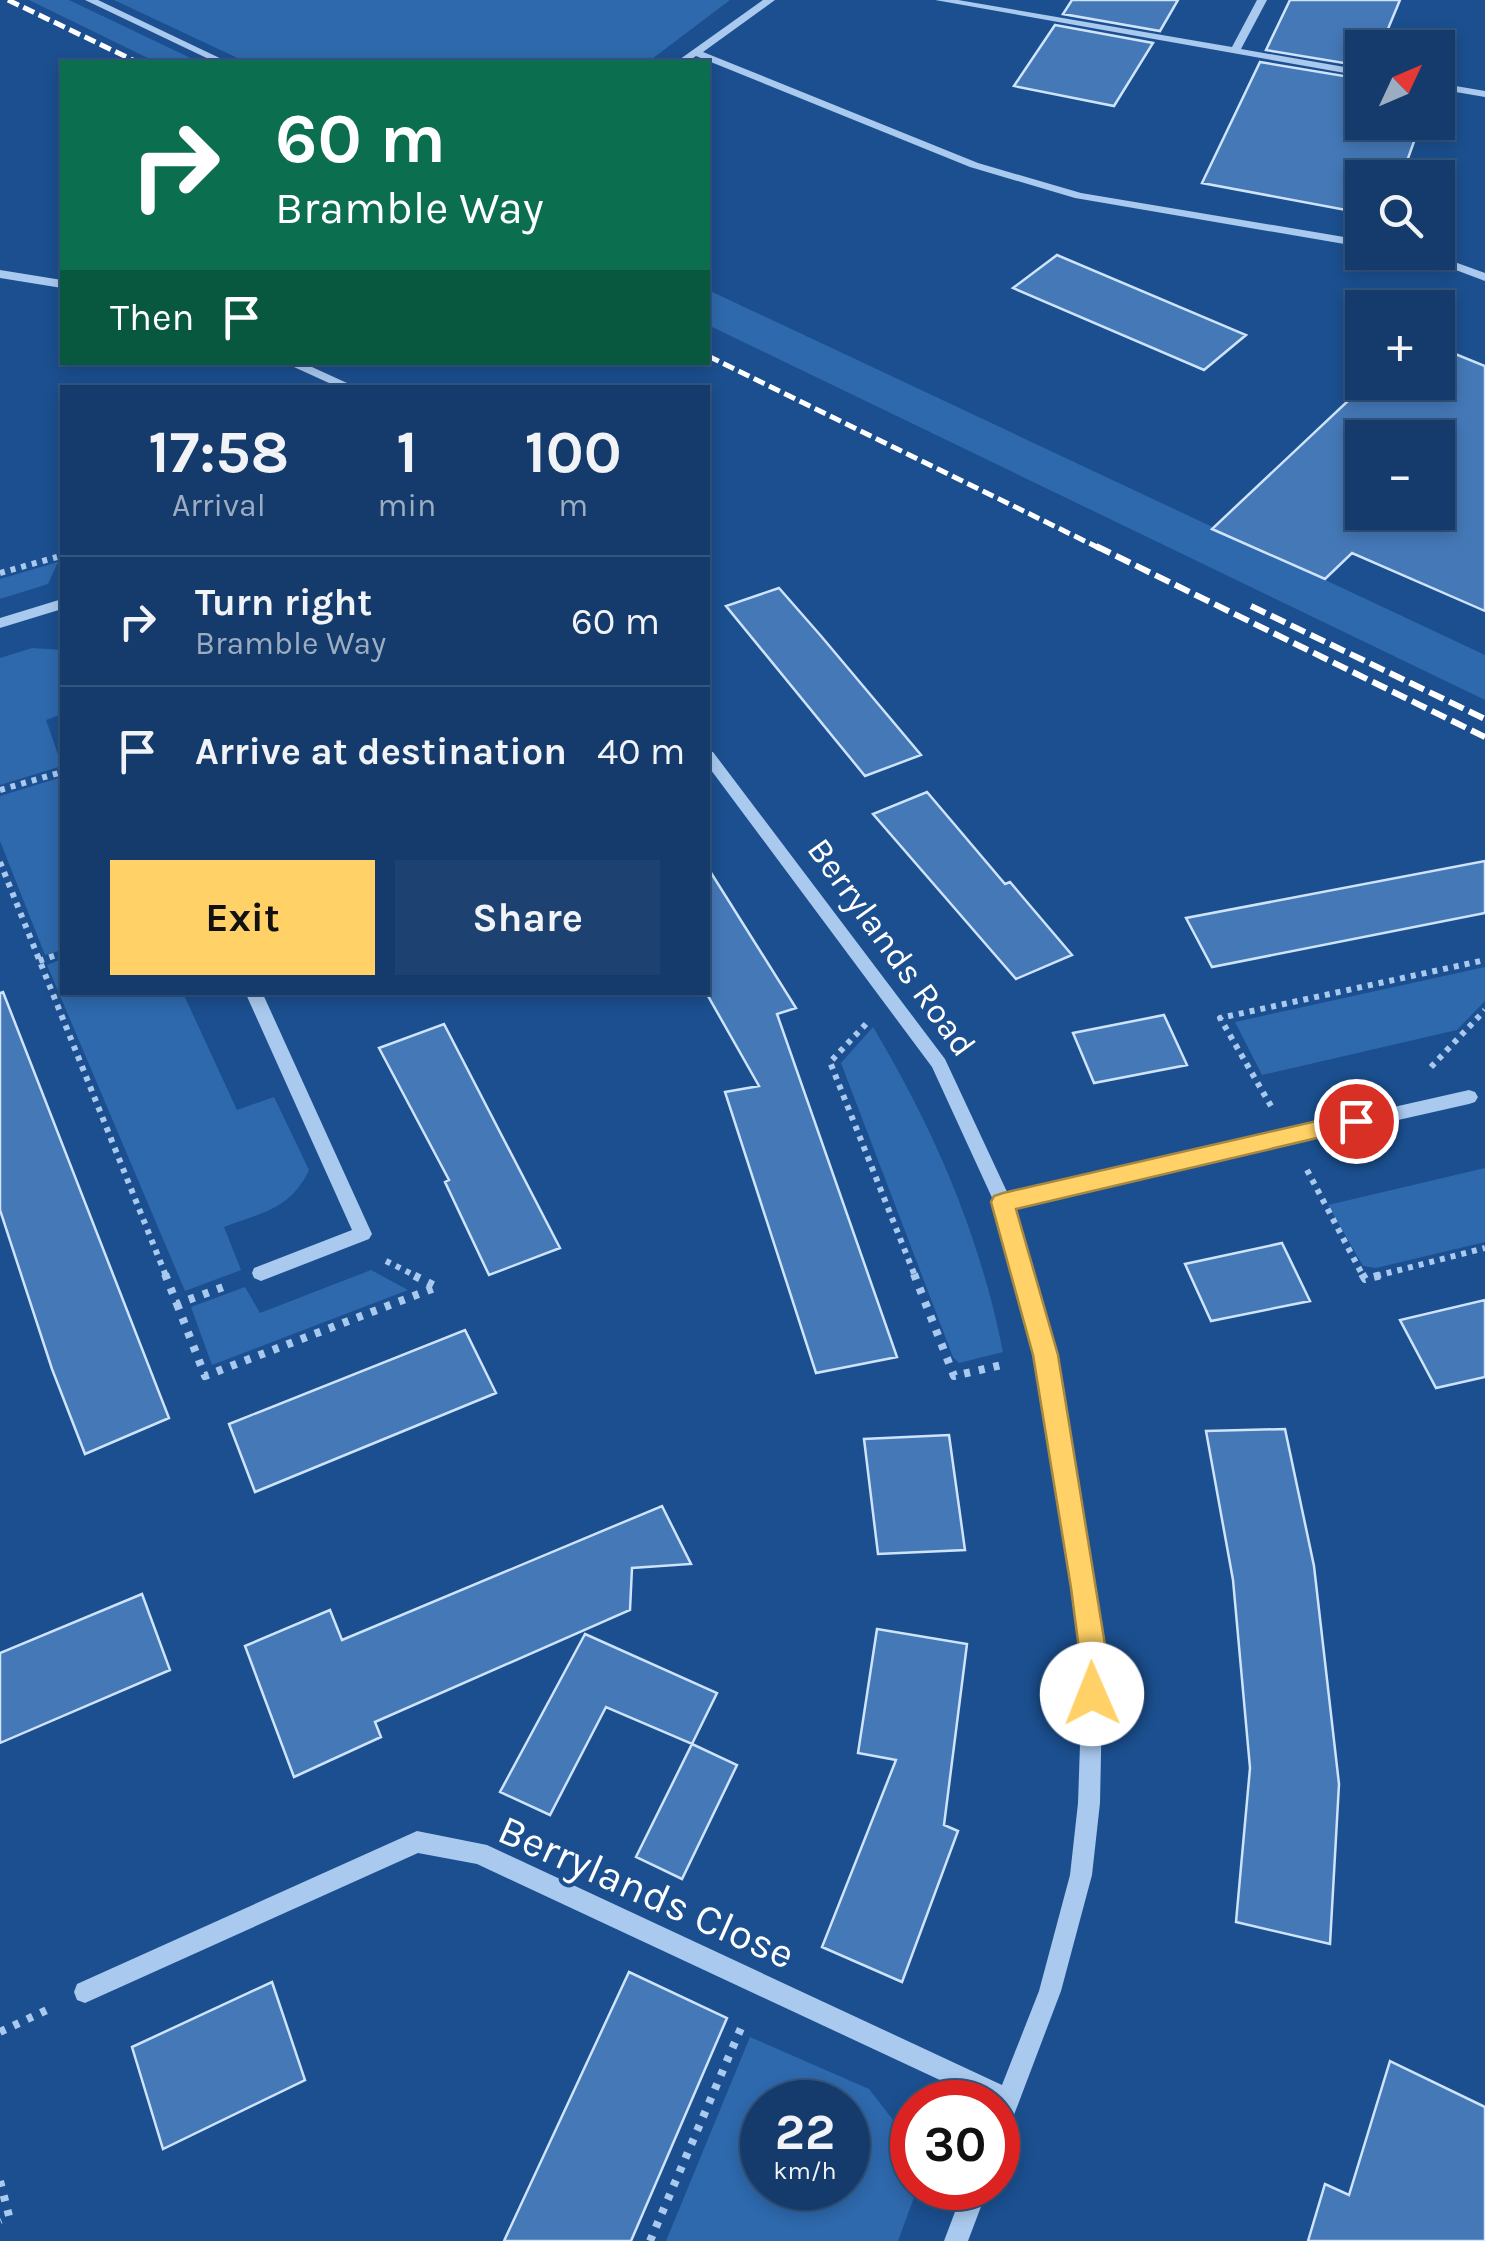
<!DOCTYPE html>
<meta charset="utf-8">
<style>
body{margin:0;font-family:Karla,sans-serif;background:#1d4271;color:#f1f3f6;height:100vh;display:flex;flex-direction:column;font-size:38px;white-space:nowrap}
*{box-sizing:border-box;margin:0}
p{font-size:32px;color:#9dadc1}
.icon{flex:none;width:55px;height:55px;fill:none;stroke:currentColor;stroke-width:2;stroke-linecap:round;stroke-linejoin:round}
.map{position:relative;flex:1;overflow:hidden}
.panel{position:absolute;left:60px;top:385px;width:650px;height:610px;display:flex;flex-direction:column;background:#143b6b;border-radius:0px;box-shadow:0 5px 15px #0003,0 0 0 2px #33557e}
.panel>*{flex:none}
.top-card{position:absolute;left:60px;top:60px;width:650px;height:305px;border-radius:0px;box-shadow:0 5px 15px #0003,0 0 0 2px #33557e;background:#0b6e4f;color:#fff;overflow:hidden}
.needle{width:65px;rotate:46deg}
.tools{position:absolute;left:1345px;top:30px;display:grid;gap:20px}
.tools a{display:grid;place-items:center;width:110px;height:110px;border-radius:0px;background:#143b6b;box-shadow:0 5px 15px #0003,0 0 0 2px #33557e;font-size:50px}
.speed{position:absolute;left:740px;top:2080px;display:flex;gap:20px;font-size:50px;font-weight:700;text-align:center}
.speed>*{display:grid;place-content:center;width:130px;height:130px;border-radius:50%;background:#143b6b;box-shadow:0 5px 15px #0003,0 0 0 2px #33557e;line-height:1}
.speed small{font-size:25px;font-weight:400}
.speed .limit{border:15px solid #d22;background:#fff;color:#111}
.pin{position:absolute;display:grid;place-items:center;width:85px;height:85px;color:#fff;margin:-42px;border:5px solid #fff;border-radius:50%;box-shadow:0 2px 10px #0007}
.me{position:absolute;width:110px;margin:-55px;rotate:359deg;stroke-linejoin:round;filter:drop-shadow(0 0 8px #0008)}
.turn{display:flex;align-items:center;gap:35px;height:210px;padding:0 50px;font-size:45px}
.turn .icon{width:130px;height:130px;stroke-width:2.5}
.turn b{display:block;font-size:70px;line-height:85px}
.then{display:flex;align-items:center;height:95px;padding:0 50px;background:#0003;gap:20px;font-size:38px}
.eta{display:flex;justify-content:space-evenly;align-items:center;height:170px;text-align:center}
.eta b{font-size:60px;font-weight:700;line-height:70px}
.primary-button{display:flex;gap:20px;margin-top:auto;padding:20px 50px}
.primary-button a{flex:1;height:115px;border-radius:0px;background:#ffd166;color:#111;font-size:40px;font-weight:700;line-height:115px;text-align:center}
.primary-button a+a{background:#1d4271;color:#f1f3f6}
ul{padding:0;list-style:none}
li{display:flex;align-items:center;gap:30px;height:130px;padding:0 50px;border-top:2px solid #33557e}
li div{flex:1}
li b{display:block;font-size:38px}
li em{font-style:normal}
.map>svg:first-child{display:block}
.green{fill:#2e69ad;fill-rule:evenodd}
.building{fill:#4478b7;stroke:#cfe3fa;stroke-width:2.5;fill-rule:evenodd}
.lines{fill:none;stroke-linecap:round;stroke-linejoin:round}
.path-far1{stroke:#a9c9ee;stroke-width:6;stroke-dasharray:5 6;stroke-linecap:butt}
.path{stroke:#a9c9ee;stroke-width:8;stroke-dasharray:6 9;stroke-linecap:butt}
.minor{fill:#a9c9ee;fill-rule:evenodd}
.rail-far1{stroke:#fff;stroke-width:5;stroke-dasharray:12 5;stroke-linecap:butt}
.rail{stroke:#fff;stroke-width:6;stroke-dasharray:16 6;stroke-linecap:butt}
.route{fill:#ffd166;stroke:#a68842;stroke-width:2.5}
.labels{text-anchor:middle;stroke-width:8;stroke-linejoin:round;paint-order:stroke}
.street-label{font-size:35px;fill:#fff;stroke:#1b4f8f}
.near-street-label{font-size:42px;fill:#fff;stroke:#1b4f8f}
</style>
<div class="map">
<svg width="1485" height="2241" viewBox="0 0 1485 2241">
<rect width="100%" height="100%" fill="#1b4f8f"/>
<path class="green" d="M 29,0 L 69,0 L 199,62 L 156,62 Z
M 114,0 L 730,0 L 648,62 L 246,62 Z
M 708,290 L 1485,655 L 1485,700 L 708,325 Z
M 58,562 L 48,584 L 0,599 L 0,579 Z
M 32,648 L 62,650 L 62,714 L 46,720 L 62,766 L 0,785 L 0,658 Z
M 62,777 L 62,950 L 45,955 L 0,841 L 0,796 Z
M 62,959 L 62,992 L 183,993 L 237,1110 L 274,1097 L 309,1170 C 291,1209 261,1213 224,1227 L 241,1270 L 185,1291 L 47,965 Z
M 1485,967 L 1485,1001 L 1457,1030 L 1262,1075 L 1235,1022 Z
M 873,1027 C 934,1129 980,1235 1003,1352 L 959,1363 L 953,1357 L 841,1063 Z
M 1485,1168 L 1485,1242 L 1376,1268 L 1363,1266 L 1328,1205 Z
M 371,1270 L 408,1290 L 212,1365 L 191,1307 L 245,1287 L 260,1313 Z
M 750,2037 L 869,2089 L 910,2142 L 916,2192 L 898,2241 L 666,2241 ZM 848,2102 L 848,2188 L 762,2188 L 762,2102 Z"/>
<path class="building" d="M 1072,0 L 1178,0 L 1160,31 L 1063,14 Z
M 1290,0 L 1400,0 L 1380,48 L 1362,48 L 1362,66 L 1266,50 Z
M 1055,25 L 1153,43 L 1114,106 L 1014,86 Z
M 1260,62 L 1362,79 L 1362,91 L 1350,122 L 1421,122 L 1401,178 L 1362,178 L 1362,213 L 1202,183 Z
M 1057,255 L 1246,335 L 1204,370 L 1013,288 Z
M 1438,347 L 1485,366 L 1485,611 L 1352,553 L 1325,579 L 1212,529 L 1368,382 L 1438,382 ZM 1362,438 L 1438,438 L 1438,512 L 1362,512 Z
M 779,588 L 821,636 L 921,755 L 865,776 L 726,606 Z
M 927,792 L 1005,884 L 1010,882 L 1072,955 L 1016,979 L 873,814 Z
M 1485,861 L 1485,913 L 1212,967 L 1186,918 Z
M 708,868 L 796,1008 L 777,1014 L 897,1357 L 816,1373 L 725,1092 L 759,1086 L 708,996 Z
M 3,992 L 169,1418 L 85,1454 L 52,1369 L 0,1210 L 0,993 Z
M 1164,1015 L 1187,1065 L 1094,1083 L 1073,1033 Z
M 444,1024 L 560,1248 L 489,1275 L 445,1182 L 449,1180 L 379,1048 Z
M 1282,1243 L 1310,1301 L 1211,1321 L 1185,1264 Z
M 1485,1300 L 1485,1377 L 1436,1388 L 1400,1320 Z
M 465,1330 L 496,1393 L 255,1492 L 229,1424 Z
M 1285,1429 L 1314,1566 L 1339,1784 L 1330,1944 L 1236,1922 L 1250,1768 L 1233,1580 L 1206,1431 Z
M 949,1435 L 965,1550 L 878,1554 L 864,1439 Z
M 662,1506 L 691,1564 L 632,1568 L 630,1610 L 375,1722 L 381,1737 L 294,1777 L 245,1646 L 330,1610 L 342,1640 Z
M 142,1594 L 170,1670 L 0,1743 L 0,1653 Z
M 877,1629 L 967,1644 L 944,1825 L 958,1831 L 902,1982 L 822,1947 L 896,1760 L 858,1753 Z
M 585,1634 L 717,1693 L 692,1744 L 606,1707 L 550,1815 L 500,1792 Z
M 692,1744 L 737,1765 L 682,1879 L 636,1857 Z
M 629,1972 L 727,2018 L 631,2241 L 504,2241 Z
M 272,1982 L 305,2080 L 163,2149 L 132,2047 Z
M 1390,2061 L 1485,2107 L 1485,2241 L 1308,2241 L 1325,2184 L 1349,2195 Z"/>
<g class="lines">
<path class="path-far1" d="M 0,573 L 57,557
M 0,790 L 62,772
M 0,862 L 166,1276
M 39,961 L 62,953
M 866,1024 L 830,1062 L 915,1276
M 1431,1067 L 1485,1010
M 1271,1106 L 1220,1018 L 1485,960
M 1307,1170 L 1363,1276
M 386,1261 L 416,1276
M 1376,1276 L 1485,1248"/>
<path class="path" d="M 165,1274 L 177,1304 L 226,1286
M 914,1274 L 954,1376 L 1006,1364
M 1362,1274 L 1365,1279 L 1386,1274
M 177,1304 L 205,1376 L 437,1287 L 411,1274
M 0,2032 L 49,2009
M 0,2181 L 9,2216 L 0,2220
M 650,2241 L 744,2021"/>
<path class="minor" d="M 85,0 L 98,0 L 228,62 L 215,62 Z
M 763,0 L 775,0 L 703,52 L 978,163 L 1081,193 L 1362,240 L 1362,247 L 1075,198 L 970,167 L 696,56 L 687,62 L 676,62 Z
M 935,0 L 958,0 L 1232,47 L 1257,0 L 1267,0 L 1241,49 L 1362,70 L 1362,76 Z
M 1438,83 L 1485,91 L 1485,97 L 1438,89 Z
M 1408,252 L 1427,252 L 1485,273 L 1485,281 Z
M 0,270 L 62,280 L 62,288 L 0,278 Z
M 283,362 L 301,362 L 358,388 L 340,388 Z
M 62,599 L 62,609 L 0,628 L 0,618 Z
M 708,751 L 713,752 L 945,1059 L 1008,1194 L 1469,1090 L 1475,1092 L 1478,1097 L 1475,1102 L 1469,1104 L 1013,1207 L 1050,1331 L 1103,1657 L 1100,1803 L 1092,1875 L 1061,1991 L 1006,2136 L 998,2140 L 998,2102 L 987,2102 L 477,1864 L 418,1853 L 85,2003 L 77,2000 L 74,1992 L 77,1984 L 417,1831 L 487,1845 L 1002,2085 L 1039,1991 L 1070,1875 L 1078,1803 L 1083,1657 L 1032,1331 L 994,1202 L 932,1067 L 708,766 Z
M 245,992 L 262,992 L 372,1234 L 369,1239 L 261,1281 L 254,1278 L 252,1273 L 254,1268 L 352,1230 Z
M 964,2188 L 988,2188 L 968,2241 L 944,2241 Z"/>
<path class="rail-far1" d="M 8,0 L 137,62
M 708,356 L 1101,549"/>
<path class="rail" d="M 1096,546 L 1485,737
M 1251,606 L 1485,719"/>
</g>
<path class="route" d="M 1356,1112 L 1364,1115 L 1367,1121 L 1364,1127 L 1016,1209 L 1058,1355 L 1107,1657 L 1106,1694 L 1102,1703 L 1092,1707 L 1083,1703 L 1079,1694 L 1080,1657 L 1071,1588 L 1033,1355 L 991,1202 L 994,1196 L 1003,1193 Z"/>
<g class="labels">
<g class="street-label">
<text transform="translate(892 947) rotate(54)" y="12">Berrylands Road</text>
</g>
<g class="near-street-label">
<text transform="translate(647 1891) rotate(24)" y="15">Berrylands Close</text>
</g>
</g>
</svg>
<div class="tools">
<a><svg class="needle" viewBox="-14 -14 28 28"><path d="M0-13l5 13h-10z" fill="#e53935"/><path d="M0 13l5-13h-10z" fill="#9dadc1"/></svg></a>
<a><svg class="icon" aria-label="search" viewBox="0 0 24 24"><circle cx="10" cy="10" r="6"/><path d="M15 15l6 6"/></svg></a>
<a>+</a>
<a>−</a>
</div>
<div class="speed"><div>22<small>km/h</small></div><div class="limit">30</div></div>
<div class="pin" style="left:1356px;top:1121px;background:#d93025"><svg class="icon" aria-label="arrive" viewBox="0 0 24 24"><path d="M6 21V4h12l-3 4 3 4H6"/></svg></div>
<svg class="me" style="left:1092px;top:1694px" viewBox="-20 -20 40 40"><circle r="19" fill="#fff"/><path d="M0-13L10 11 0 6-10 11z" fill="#ffd166"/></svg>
<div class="top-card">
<div class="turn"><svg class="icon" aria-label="right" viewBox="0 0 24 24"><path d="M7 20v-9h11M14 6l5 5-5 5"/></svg><div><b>60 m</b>Bramble Way</div></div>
<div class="then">Then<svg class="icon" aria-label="arrive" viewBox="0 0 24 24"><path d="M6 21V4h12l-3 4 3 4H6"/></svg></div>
</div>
<section class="panel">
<div class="eta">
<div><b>17:58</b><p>Arrival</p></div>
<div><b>1</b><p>min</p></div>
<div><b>100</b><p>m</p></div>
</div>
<ul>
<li><svg class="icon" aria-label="right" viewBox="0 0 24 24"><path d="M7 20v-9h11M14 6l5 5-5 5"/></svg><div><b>Turn right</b><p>Bramble Way</p></div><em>60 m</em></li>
<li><svg class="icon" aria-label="arrive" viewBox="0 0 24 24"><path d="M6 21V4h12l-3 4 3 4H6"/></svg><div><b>Arrive at destination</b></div><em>40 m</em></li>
</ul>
<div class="primary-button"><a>Exit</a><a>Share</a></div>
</section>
</div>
